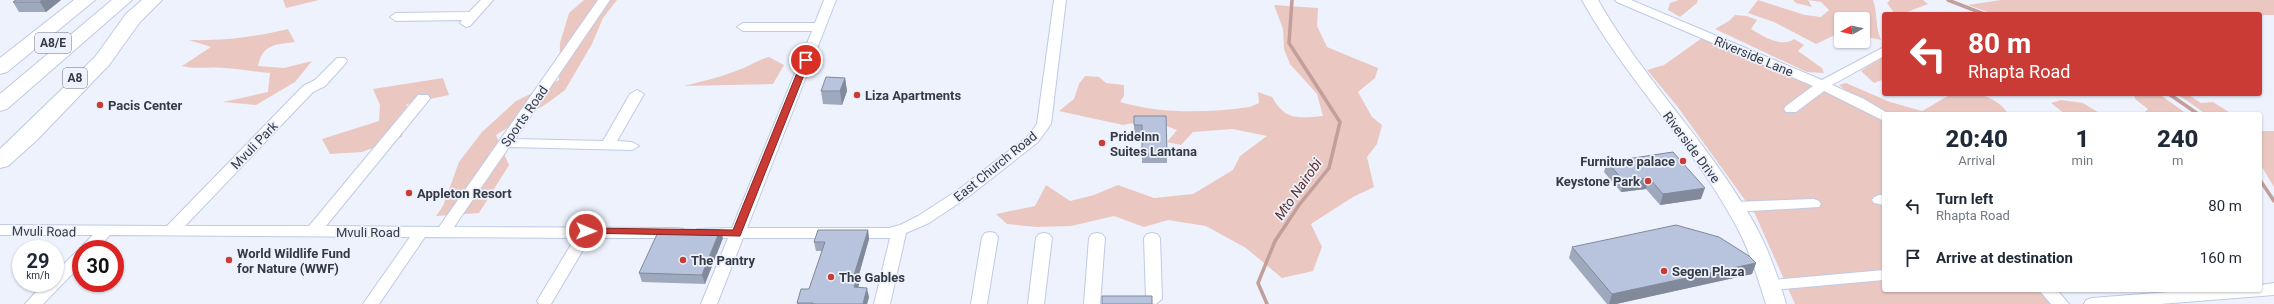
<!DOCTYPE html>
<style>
body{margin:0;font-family:Roboto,sans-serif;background:#f6f6f7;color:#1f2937;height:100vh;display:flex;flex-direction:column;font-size:15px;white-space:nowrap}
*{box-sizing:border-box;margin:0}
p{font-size:13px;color:#747a83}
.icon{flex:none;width:22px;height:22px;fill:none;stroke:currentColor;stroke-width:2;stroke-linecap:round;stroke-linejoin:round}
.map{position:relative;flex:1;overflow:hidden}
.drawer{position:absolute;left:1882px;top:112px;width:380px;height:180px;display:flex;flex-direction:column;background:#fff;border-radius:4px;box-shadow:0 1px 3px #0004}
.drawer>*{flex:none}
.guide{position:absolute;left:1882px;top:12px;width:380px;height:84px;border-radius:4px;box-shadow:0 1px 3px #0004;background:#ca3b35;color:#fff;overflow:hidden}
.needle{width:26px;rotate:262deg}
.buttons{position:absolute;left:1834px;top:12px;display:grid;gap:8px}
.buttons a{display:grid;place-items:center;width:36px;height:36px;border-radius:4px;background:#fff;box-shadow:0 1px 3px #0004;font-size:20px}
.speed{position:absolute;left:12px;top:240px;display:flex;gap:8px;font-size:20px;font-weight:700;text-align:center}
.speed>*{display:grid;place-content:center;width:52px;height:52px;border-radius:50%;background:#fff;box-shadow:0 1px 3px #0004;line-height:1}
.speed small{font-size:10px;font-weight:400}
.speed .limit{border:6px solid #d22;background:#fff;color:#111}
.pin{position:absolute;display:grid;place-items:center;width:34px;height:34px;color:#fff;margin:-17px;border:2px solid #fff;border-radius:50%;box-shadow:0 1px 4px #0007}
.me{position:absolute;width:44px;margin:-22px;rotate:91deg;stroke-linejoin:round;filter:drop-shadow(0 0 3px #0008)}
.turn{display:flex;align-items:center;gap:14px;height:84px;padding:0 20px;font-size:18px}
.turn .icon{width:52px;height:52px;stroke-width:2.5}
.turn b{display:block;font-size:28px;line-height:34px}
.eta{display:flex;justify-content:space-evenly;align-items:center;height:68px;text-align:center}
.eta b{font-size:24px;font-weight:800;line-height:28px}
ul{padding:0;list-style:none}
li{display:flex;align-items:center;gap:12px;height:52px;padding:0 20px}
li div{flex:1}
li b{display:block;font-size:15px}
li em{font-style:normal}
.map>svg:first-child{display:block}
.green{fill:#ebc7c2}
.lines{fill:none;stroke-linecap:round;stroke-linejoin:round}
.stream{stroke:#c29f9a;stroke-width:3.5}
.minor-casing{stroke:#bfcae4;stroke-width:2}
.tertiary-casing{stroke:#bfcae4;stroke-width:2}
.trunk-casing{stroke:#bfcae4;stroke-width:2}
.motorway-casing{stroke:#bfcae4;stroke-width:2}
.minor{fill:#fff;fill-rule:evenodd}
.tertiary{fill:#fff;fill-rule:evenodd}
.trunk{fill:#fff;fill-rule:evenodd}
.motorway{fill:#fff;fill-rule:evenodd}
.wall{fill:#9ea9be}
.shaded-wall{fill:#81899b}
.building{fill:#b8c4dd;stroke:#81899b}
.route{fill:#ca3b35;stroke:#832622}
.poi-dot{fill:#ca3b35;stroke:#edf2fd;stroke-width:1.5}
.labels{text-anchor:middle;stroke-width:3.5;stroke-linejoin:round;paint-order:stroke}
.shield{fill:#edf2fd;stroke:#6c717c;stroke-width:1}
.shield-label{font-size:12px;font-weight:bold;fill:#353a44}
.street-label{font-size:13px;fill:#353a44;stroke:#edf2fd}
.poi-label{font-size:13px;font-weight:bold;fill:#353a44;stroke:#edf2fd;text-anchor:start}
.water-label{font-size:14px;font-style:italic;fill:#602f2a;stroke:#edf2fd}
</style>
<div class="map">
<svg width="2274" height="304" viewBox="0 0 2274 304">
<rect width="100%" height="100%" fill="#edf2fd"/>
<path class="green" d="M 283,0 L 319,0 L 286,8 Z
M 584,0 L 617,0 L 603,18 L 592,44 L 565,90 L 549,102 L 496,135 L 509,165 L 479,213 L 436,216 L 443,206 L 459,162 L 482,132 L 516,101 L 559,80 L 560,43 L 569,13 Z
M 1679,0 L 1698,0 L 1697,3 L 1680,17 L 1668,10 L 1670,3 Z
M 1758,0 L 1805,15 L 1821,17 L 1829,10 L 1821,2 L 1808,0 L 1812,7 L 1796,3 L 1793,0 L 1873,0 C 1878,14 1875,27 1881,40 L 1863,36 L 1863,19 L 1841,19 L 1841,35 L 1833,36 L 1816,44 L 1774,22 L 1748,13 Z
M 1890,0 L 1923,0 L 1928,4 L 1902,14 L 1895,14 L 1887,3 Z
M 2001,0 L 2274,0 L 2274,15 L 1993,14 L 1968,5 Z
M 1274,5 L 1318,8 L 1317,26 L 1327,47 L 1378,68 L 1375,78 L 1358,92 L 1372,117 L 1382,125 L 1377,144 L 1367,157 L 1374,187 L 1353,197 L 1311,224 L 1322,247 L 1313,271 L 1282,278 L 1246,248 L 1206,226 L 1168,220 L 1144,227 L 1114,216 L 1071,226 L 1037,227 L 1007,224 L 996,214 L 1035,206 L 1046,185 L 1070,201 L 1094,195 L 1118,185 L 1154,198 L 1193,194 L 1233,170 L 1240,156 L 1267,136 L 1232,129 L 1193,132 L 1181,145 L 1167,142 L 1177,130 L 1149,120 L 1123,125 L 1059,111 L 1074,99 L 1079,84 L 1085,76 L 1099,77 L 1106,83 L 1124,85 L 1124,96 L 1120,102 C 1162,114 1206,113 1250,107 L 1259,103 L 1258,92 L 1272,97 C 1286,121 1297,118 1323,116 L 1317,94 L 1290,64 L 1284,49 L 1283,29 Z
M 1735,15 L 1747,16 L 1757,20 L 1751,29 C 1762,36 1782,48 1794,39 L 1804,45 L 1798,51 L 1822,68 L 1824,73 L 1807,72 L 1715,29 L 1729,21 Z
M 288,29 L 295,42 C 276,45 263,43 258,66 L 284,68 L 312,61 L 295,82 L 256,105 L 223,102 L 268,92 L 270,73 C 255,72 241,69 226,68 C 210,66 199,70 182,66 L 211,47 L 189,40 C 224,41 255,37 288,29 Z
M 1702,38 L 1832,93 L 1884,121 L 1884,290 L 2038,290 L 2051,304 L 1795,304 L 1755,214 L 1677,106 L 1647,70 L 1664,65 Z
M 1884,55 L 1884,75 L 1882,75 L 1882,80 L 1874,83 L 1861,71 Z
M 769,57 L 784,65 L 773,84 L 684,86 C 703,81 722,77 741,69 C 752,65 757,60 769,57 Z
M 443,78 L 449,95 L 407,104 L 402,137 L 362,152 L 330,154 L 322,139 L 379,121 L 380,105 L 373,89 Z
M 1846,83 L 1890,102 L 1922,111 C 1932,106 1942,98 1953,94 C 1970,88 2000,98 2008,114 L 1891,114 L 1850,94 L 1839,85 Z
M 2133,94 L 2159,94 L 2187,114 L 2143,114 L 2148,109 L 2136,100 Z
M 2177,94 L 2187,94 L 2201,103 L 2213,102 L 2232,114 L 2206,114 Z
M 2061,100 L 2083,103 L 2101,114 L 2065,114 L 2051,103 Z
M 2260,131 L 2274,131 L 2274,187 L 2260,164 Z"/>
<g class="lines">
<path class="stream" d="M 1948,0 L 1984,14
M 2169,94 L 2198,114
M 2260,180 L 2274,201
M 1267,304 L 1258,283 L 1275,241 L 1299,205 L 1329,168 L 1340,122 L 1289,43 L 1292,0"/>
<defs>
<path id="minor" d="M 481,0 L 493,0 L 470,26 L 466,27 L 460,23 L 462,20 L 396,21 L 390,17 L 396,13 L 469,12 Z
M 598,0 L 610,0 L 515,139 L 603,141 L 630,94 L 637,90 L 644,94 L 617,141 L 632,142 L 639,146 L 632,150 L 509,147 L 454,227 L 678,228 L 683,229 L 686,233 L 683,237 L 678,238 L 590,238 L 551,304 L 539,304 L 537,301 L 575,238 L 425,237 L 379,304 L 363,304 L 410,237 L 110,235 L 97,249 L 81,250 L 83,245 L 93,235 L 0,235 L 0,225 L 167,226 L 303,86 L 315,80 L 337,58 L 345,58 L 347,61 L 345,64 L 325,86 L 313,92 L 185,226 L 309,226 L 418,95 L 428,95 L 430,98 L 428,101 L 326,226 L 439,227 Z
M 824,0 L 836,0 L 747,228 L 889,228 L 900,225 L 918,216 L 958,190 L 1028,136 L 1037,124 L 1054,0 L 1066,0 L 1051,124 L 1038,142 L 968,197 L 929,223 L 906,233 L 890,304 L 874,304 L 890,238 L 743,238 L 717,304 L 701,304 L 728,238 L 697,237 L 694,233 L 697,229 L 732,228 L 812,31 L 743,31 L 737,27 L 743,23 L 815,23 Z
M 1615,0 L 1631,0 L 1822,80 L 1884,47 L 1884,56 L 1832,85 L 1864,99 L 1889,114 L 1884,114 L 1884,121 L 1824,91 L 1796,112 L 1786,112 L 1784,109 L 1786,106 L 1813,86 L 1617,2 Z
M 1879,195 L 1884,195 L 1884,205 L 1874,203 L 1872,200 L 1874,197 Z
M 1814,199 L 1819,201 L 1821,204 L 1819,207 L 1735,212 L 1730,210 L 1728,207 L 1730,204 L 1735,202 Z
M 990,232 L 995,233 L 998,237 L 987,304 L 971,304 L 982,237 L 985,233 Z
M 1044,233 L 1049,234 L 1052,238 L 1044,304 L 1028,304 L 1036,238 L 1039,234 Z
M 1097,233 L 1102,234 L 1105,238 L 1100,304 L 1084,304 L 1089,238 L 1092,234 Z
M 1152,233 L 1157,234 L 1160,238 L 1162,299 L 1156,304 L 1148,303 L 1146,299 L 1144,238 L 1147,234 Z
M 81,251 L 81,265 L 43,304 L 25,304 L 44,283 L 55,283 L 55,273 L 76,252 Z
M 1884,270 L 1884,280 L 1771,290 L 1765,289 L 1763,285 L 1765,281 L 1771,280 Z
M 2274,283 L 2274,295 L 2160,304 L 2084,304 L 2086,300 L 2092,298 L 2194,290 L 2260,290 L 2260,285 Z
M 2039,290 L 2057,290 L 2069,304 L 2051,304 Z"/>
<path id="tertiary" d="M 1582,0 L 1598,0 C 1643,79 1709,143 1754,223 C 1768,248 1778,276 1786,304 L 1766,304 C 1757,276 1749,248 1734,222 C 1691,143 1626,79 1582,0 Z"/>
<path id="trunk" d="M 74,0 L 95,0 L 7,72 L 0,74 L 0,58 Z
M 142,0 L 162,0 L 140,22 L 109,65 L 37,140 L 8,166 L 0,168 L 0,149 L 95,57 L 126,14 Z"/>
<path id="motorway" d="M 112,0 L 132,0 L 7,109 L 0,111 L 0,94 Z"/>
</defs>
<use href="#minor" class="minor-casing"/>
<use href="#tertiary" class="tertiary-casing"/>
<use href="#trunk" class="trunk-casing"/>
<use href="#motorway" class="motorway-casing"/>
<use href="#minor" class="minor"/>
<use href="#tertiary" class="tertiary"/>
<use href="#trunk" class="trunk"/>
<use href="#motorway" class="motorway"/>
</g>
<path class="wall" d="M 16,0 L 61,0 L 46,12 L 19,12 L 13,2 Z
M 845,78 L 847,91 L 842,105 L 823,104 L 821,91 Z
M 1134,116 L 1167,154 L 1167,163 L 1142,163 L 1142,133 L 1134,133 Z
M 1673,152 L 1701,199 L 1660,205 L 1646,189 L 1621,192 L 1604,172 L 1607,162 Z
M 868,230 L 869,239 L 858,278 L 859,284 L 858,288 L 869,297 L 867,304 L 797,304 L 797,303 L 809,289 L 822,251 L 816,251 L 814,242 Z
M 723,238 L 705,284 L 642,282 L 639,273 Z
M 1572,247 L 1756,263 L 1752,274 L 1616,304 L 1607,304 L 1569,258 Z"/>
<path class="shaded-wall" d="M 42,0 L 61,0 L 46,12 L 40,2 Z
M 845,78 L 847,91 L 842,105 L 840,91 Z
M 1649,178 L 1646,189 L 1621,192 L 1624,181 Z
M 1705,188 L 1701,199 L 1660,205 L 1663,194 Z
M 720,230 L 723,238 L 705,284 L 702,275 Z
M 868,230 L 869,239 L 858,278 L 859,284 L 856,297 L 854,287 L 854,275 Z
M 1756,263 L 1752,274 L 1616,304 L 1609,304 L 1612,294 Z
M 867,288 L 869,297 L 867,304 L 863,304 Z"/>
<path class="building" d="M 16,0 L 42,0 L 40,2 L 13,2 Z
M 826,77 L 845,78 L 840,91 L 821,91 Z
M 1134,116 L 1166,116 L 1167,154 L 1142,154 L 1142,125 L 1134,125 Z
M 1673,152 L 1705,188 L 1663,194 L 1649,178 L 1624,181 L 1607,162 Z
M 1676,225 L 1719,237 L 1749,256 L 1756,263 L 1612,294 L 1572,247 Z
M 659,230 L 720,230 L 702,275 L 639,273 Z
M 818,230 L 868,230 L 854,275 L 858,275 L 854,287 L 867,288 L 863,304 L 813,304 L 813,303 L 797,303 L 801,289 L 809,289 L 825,242 L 814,242 Z
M 1102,296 L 1152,296 L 1152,304 L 1102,304 Z"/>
<path class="route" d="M 803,58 L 810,60 L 740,236 L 582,233 L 582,229 L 586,228 L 733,230 Z"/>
<g class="poi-dot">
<circle cx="857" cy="95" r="4"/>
<circle cx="100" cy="105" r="4"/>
<circle cx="1102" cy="143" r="4"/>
<circle cx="1683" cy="161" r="4"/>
<circle cx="1648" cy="181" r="4"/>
<circle cx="409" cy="193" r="4"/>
<circle cx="229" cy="260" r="4"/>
<circle cx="683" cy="260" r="4"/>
<circle cx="1664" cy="271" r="4"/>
<circle cx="831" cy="277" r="4"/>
</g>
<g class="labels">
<g class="shield">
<rect x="35" y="33" width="36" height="20" rx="3"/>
<rect x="63" y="68" width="24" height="20" rx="3"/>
</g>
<g class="shield-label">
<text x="53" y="47">A8/E</text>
<text x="75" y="82">A8</text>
</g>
<g class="street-label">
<text transform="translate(1754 56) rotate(23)" y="5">Riverside Lane</text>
<text transform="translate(524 116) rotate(-55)" y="5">Sports Road</text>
<text transform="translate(254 145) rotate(-46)" y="5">Mvuli Park</text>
<text transform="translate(1692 147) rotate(53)" y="5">Riverside Drive</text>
<text transform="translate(995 166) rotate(-39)" y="5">East Church Road</text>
<text transform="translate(44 231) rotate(1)" y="5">Mvuli Road</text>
<text x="368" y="237">Mvuli Road</text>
</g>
<g class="poi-label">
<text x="865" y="100">Liza Apartments</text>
<text x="108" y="110">Pacis Center</text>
<text x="1110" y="141">PrideInn<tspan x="1110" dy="15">Suites Lantana</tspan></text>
<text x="1675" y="166" text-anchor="end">Furniture palace</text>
<text x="1640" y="186" text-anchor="end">Keystone Park</text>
<text x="417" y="198">Appleton Resort</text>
<text x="237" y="258">World Wildlife Fund<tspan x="237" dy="15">for Nature (WWF)</tspan></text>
<text x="691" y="265">The Pantry</text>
<text x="1672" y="276">Segen Plaza</text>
<text x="839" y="282">The Gables</text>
</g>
<g class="water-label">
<text transform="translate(1298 189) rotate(-55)" y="5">Mto Nairobi</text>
</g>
</g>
</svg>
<div class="buttons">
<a><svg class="needle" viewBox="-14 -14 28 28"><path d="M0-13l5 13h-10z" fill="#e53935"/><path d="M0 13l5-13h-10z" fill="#747a83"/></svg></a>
</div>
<div class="speed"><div>29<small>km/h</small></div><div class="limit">30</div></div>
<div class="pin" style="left:806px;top:60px;background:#d93025"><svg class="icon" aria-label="arrive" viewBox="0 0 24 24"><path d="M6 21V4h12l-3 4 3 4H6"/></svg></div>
<svg class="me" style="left:586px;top:231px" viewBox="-20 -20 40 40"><circle r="17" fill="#ca3b35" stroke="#fff" stroke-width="3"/><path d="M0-11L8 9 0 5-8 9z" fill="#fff"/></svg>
<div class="guide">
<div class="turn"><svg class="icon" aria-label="left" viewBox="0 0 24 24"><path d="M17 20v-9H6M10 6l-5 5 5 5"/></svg><div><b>80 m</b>Rhapta Road</div></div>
</div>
<section class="drawer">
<div class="eta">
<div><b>20:40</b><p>Arrival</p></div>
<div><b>1</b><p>min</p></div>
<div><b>240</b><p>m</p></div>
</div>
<ul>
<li><svg class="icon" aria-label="left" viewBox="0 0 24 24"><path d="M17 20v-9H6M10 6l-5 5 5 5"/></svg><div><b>Turn left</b><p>Rhapta Road</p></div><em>80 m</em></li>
<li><svg class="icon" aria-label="arrive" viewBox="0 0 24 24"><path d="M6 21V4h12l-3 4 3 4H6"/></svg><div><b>Arrive at destination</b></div><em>160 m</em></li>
</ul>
</section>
</div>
